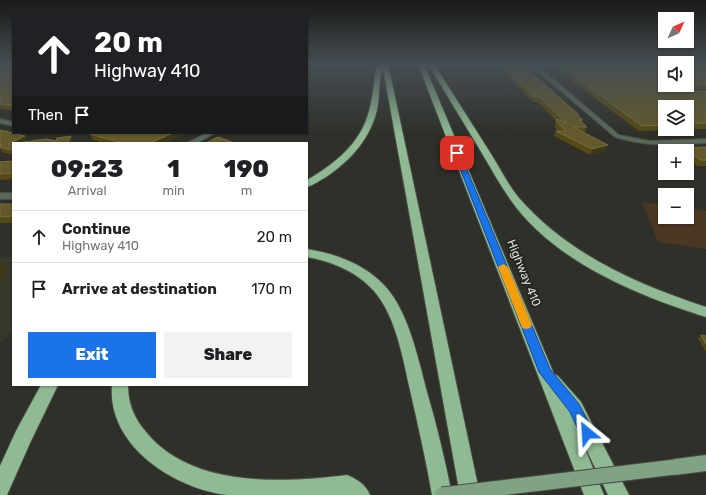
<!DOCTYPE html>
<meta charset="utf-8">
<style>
body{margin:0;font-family:Rubik,sans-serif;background:#f2f2f2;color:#202124;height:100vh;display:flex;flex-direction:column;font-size:15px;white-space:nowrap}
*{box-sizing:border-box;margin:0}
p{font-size:13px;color:#757577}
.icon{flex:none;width:22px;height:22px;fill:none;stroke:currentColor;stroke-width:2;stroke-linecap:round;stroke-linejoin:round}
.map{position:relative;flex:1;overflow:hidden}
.details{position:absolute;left:12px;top:142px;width:296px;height:244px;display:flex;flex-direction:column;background:#fff;border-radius:0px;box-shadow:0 1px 3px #0004}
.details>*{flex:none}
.hud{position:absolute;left:12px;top:12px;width:296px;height:122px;border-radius:0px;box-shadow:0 1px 3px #0004;background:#202124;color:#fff;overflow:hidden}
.needle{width:26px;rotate:45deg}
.buttons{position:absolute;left:658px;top:12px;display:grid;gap:8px}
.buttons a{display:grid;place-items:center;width:36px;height:36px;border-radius:0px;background:#fff;box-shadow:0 1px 3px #0004;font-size:20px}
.pin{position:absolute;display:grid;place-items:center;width:34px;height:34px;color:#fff;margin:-17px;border-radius:8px;box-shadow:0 2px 6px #0006}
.me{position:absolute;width:44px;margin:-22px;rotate:333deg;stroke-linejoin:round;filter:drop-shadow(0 0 3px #0008)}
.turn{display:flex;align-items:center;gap:14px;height:84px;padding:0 16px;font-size:18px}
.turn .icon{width:52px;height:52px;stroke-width:2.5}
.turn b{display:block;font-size:28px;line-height:34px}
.then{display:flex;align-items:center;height:38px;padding:0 16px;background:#0003;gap:8px;font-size:15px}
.eta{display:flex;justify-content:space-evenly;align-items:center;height:68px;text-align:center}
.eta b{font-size:24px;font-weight:800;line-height:28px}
.cta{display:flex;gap:8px;margin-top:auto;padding:8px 16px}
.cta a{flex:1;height:46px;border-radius:0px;background:#1a73e8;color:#fff;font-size:16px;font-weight:800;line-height:46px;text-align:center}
.cta a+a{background:#f2f2f2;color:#202124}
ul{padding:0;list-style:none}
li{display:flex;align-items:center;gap:12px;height:52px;padding:0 16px;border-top:1px solid #e0e0e0}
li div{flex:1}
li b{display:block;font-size:15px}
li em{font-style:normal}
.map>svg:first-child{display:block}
.built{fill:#35392c}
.green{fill:#4b3722}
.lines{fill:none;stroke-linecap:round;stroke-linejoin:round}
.street-casing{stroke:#4a4c45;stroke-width:2}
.primary-casing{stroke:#4a4c45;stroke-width:2}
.highway-casing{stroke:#4a4c45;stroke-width:2}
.street{fill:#58695a;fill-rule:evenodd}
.primary{fill:#7fa383;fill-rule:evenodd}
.highway{fill:#8fba93;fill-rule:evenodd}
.primary-bridge-casing{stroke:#4a4c45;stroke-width:17;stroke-linecap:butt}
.primary-bridge{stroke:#7fa383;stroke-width:15}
.wall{fill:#554915;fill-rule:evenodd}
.shaded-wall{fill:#3f3814}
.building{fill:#63592a;stroke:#766d45}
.route{fill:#1a73e8;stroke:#114b97}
.slow{fill:#f59e0b}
.labels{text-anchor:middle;stroke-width:4;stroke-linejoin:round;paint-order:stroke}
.street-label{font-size:12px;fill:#dbdcd8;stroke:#24261f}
</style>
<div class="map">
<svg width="706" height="495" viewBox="0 0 706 495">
<rect width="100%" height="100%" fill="#2e3029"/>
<path class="built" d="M 13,256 L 13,331 L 0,343 L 0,257 Z"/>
<path class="green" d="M 642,202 L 665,205 L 665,217 L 687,217 L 687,208 L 706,211 L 706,249 L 658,242 Z"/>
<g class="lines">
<defs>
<path id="street" d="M 534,64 L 539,64 L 539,67 L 619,135 L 650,141 L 706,139 L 706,143 C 675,145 645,147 615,137 L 534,68 Z
M 0,119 L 13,122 L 13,126 L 0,123 Z
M 207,133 L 215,133 L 197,143 L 187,143 Z
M 0,193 L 13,193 L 13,199 L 0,199 Z"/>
<path id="primary" d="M 706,455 L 706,471 L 675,475 L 669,473 L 667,467 L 669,461 L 675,459 Z"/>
<path id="highway" d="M 380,64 L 388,64 L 480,495 L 460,495 L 383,68 C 378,80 380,97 377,110 C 370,139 350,161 326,177 C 320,180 314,185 307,187 L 307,180 C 335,164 361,143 369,111 C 373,97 374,82 376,68 Z
M 418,64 L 424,64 L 554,374 L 558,376 L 581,402 L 629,495 L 608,495 L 579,434 L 604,495 L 584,495 Z
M 428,64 L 434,64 C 453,94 472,124 491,154 C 500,168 508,185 519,198 C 568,254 636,284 706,307 L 706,317 C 636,295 553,261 510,199 C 500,185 492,170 483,155 C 465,125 447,95 428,64 Z
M 307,249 C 336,254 362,263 383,284 C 408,309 418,358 427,392 C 437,426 445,460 452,495 L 432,495 C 426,460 418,425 410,390 C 403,359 396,316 374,291 C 356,271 333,262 307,257 Z
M 41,385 L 58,385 L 30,443 L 7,495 L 0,495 L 0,466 L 16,431 Z
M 112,385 L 128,385 C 128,404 134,418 146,432 C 191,488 283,483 347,475 C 357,479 366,485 370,495 C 338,495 305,495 273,495 C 258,495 242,495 227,495 C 173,488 107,445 112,385 Z"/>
</defs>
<use href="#street" class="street-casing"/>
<use href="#primary" class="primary-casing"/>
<use href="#highway" class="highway-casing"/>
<use href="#street" class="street"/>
<use href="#primary" class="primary"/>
<use href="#highway" class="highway"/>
<defs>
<path id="primary-bridge" d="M 442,495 L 675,467"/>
</defs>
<use href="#primary-bridge" class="primary-bridge-casing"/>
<use href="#primary-bridge" class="primary-bridge"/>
</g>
<path class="wall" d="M 0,64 L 13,64 L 13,111 L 0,108 L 0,73 L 11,74 L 11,71 L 0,71 Z
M 497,64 L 522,64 L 579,115 L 578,116 L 583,120 L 582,122 L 587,127 L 585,132 L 583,133 L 606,151 L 590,155 L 554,136 L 556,131 L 558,131 L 554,126 L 556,121 L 538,102 L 533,102 Z
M 556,64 L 665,64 L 665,85 L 687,85 L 687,64 L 706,64 L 706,89 L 671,90 L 673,92 L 706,91 L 706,129 L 639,131 L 572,81 L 573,78 ZM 665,107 L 687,107 L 687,129 L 665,129 Z
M 0,130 L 28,142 L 56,141 L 71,136 L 73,142 L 73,143 L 13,143 L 13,155 L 2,152 L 0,149 Z
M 187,133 L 165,143 L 105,143 L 93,140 L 90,134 Z
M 706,147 L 706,166 L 697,166 L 687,159 L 687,151 L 681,151 L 682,148 Z
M 13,161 L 13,179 L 0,180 L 0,162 Z
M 0,204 L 13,204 L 13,223 L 0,223 Z
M 701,335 L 706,336 L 706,352 L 698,339 Z"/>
<path class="shaded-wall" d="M 308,64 L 310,64 L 307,73 L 307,67 Z
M 173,133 L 187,133 L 165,143 L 150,143 Z
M 25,136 L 28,142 L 25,143 L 13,143 L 13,149 L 8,144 Z
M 71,136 L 73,142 L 73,143 L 68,143 Z
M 608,145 L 606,151 L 590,155 L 592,149 Z
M 0,260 L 8,270 L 0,281 Z"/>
<path class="building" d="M 0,64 L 13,64 L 13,106 L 0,104 L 0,73 L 11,74 L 12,68 L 11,67 L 0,66 Z
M 502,64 L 522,64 L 579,115 L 577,115 L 583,120 L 579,120 L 587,127 L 573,127 L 608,145 L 592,149 L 556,131 L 566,131 L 556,121 L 557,119 L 567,124 L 540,97 L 534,97 Z
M 563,64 L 665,64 L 665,85 L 673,85 L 669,89 L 673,92 L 706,91 L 706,123 L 687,124 L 687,107 L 665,107 L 665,125 L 642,126 L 574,76 L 578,76 Z
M 687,64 L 706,64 L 706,84 L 687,84 Z
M 0,130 L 25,136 L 8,144 L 13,144 L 13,150 L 0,147 L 0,146 L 2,145 L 0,144 Z
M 98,133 L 173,133 L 150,143 L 123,143 L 90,134 Z
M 71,136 L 68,143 L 17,143 L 46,139 L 56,141 L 57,138 Z
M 218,137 L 232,142 L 231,143 L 206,143 Z
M 706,147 L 706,160 L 701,160 L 682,148 Z
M 13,161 L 13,173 L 0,174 L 0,162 Z
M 0,204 L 13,204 L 13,216 L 0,217 Z
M 701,335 L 706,336 L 706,344 Z"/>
<linearGradient id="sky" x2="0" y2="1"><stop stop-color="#191a17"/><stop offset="0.48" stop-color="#464e54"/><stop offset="1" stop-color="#464e54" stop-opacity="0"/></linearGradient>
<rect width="706" height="134" fill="url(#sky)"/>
<path class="route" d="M 455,151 L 460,153 L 550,369 L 579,404 L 594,433 L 592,438 L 587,440 L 582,438 L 570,412 L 539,372 L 454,153 Z"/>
<path class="slow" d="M 503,264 L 508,267 L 532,325 L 530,328 L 526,329 L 522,328 L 521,325 L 498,267 Z"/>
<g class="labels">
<g class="street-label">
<text transform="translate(524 273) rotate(68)" y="4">Highway 410</text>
</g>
</g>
</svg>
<div class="buttons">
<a><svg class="needle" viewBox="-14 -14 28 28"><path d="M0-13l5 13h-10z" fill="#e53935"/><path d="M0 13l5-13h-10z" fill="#757577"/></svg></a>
<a><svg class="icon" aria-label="sound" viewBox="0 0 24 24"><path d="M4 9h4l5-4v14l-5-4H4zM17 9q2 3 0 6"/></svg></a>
<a><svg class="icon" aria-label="layers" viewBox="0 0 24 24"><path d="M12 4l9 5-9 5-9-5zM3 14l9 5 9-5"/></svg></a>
<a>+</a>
<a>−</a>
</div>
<div class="pin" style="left:457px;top:153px;background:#d93025"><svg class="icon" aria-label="arrive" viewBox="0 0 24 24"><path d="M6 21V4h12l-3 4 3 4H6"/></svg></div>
<svg class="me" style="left:587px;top:433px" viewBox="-20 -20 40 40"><path d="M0-17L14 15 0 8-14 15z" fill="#1a73e8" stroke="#fff" stroke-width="4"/></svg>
<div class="hud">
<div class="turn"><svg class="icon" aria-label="ahead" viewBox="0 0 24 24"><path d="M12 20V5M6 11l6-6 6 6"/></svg><div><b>20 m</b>Highway 410</div></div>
<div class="then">Then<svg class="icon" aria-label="arrive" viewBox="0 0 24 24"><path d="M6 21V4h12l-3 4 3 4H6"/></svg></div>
</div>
<section class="details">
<div class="eta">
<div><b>09:23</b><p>Arrival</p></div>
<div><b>1</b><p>min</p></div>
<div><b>190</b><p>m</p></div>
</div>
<ul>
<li><svg class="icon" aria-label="ahead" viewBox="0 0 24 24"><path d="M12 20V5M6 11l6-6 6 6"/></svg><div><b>Continue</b><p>Highway 410</p></div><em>20 m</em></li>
<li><svg class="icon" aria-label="arrive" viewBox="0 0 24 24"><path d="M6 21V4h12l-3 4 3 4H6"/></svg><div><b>Arrive at destination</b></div><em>170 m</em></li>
</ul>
<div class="cta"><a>Exit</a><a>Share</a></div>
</section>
</div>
